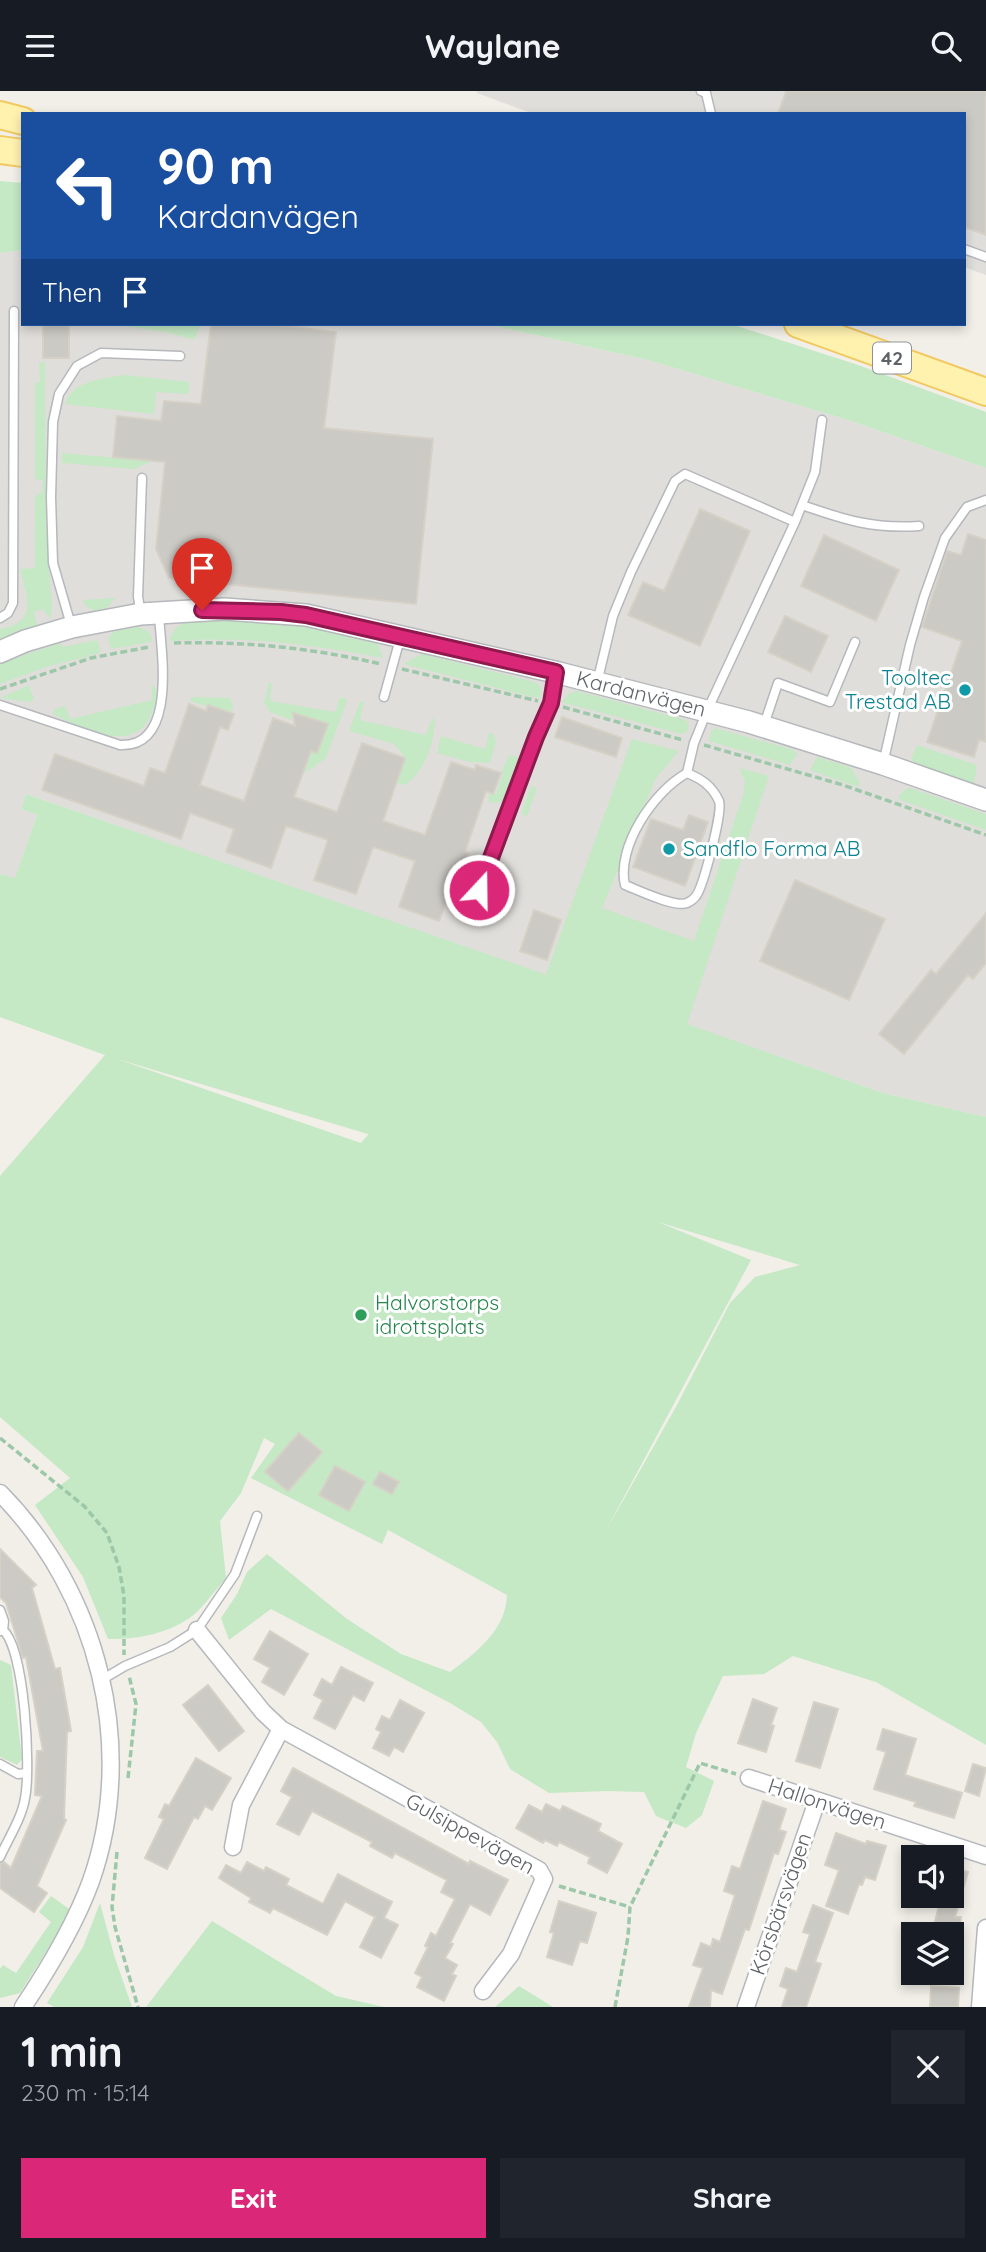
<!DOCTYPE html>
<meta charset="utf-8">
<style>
body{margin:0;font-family:Quicksand,sans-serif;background:#20242c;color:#f1f3f6;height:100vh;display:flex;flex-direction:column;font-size:26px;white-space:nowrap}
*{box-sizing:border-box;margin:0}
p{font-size:23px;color:#9ea1a6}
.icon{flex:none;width:38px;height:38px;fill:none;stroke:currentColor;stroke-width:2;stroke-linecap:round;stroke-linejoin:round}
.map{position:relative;height:1916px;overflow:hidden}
.details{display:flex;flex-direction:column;background:#171b24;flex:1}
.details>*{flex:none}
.top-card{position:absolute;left:21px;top:21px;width:945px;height:214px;border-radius:0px;box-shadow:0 4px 10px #0003;background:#1a4fa0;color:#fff;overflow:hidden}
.fabs{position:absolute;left:901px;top:1754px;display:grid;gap:14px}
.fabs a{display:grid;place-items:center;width:63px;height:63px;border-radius:0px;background:#171b24;box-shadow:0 4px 10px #0003;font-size:35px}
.pin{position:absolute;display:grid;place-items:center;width:60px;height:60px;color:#fff;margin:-72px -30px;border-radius:50% 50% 50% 0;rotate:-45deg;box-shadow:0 0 7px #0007}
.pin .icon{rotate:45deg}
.me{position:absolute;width:77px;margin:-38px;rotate:21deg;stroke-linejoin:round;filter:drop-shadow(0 0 5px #0008)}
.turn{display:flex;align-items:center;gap:24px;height:147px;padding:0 21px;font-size:32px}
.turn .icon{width:91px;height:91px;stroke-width:2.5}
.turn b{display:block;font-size:49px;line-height:60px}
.then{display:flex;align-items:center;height:66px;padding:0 21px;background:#0003;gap:14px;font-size:26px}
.round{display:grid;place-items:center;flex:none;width:74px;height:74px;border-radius:0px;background:#20242c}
.overview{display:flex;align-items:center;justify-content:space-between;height:119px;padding:0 21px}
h1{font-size:42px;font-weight:800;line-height:52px}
.primary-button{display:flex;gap:14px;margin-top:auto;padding:14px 21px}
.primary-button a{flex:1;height:80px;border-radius:0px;background:#db2777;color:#fff;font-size:28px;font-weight:800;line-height:80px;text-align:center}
.primary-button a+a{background:#20242c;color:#f1f3f6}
header{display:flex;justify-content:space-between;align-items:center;height:91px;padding:0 21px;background:#171b24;font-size:32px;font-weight:800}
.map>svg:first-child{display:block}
.industrial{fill:#e0deda}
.green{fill:#c5e8c5;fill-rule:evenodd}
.building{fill:#cccac5;stroke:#d6d1c6;stroke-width:2}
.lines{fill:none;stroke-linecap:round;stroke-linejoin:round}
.service-casing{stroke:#b5b8bc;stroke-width:11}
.minor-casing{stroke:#b5b8bc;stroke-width:19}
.tertiary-casing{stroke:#b5b8bc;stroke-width:24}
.primary-casing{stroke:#f2c960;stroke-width:30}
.path{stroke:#9cc7a9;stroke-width:3.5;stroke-dasharray:7 3.5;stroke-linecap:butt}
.service{stroke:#fff;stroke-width:8}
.minor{stroke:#fff;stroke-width:16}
.tertiary{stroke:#fff;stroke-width:21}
.primary{stroke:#fff2af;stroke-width:26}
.route-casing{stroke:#8e194d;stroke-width:18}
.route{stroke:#db2777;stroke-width:12}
.culture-dot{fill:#0f9aa8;stroke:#fff;stroke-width:2.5}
.leisure-dot{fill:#2e9e5b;stroke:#fff;stroke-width:2.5}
.labels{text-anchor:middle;stroke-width:6;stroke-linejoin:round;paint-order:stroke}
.shield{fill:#fff;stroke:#8f9295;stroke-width:2}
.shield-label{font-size:19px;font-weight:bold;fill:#5f6368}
.culture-label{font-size:21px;fill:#0d838f;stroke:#fff;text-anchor:end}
.street-label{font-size:21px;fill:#5f6368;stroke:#fff}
.leisure-label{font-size:21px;fill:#27864d;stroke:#fff;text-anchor:start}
</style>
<header><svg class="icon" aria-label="menu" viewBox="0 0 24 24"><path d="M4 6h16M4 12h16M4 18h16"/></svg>Waylane<svg class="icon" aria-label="search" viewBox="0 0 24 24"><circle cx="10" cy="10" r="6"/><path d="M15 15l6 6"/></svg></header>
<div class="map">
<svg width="986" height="1916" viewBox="0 0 986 1916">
<rect width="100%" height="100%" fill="#f1efe8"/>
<path class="industrial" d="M 477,0 L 986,0 L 986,184 L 964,176 L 964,23 L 534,23 L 477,2 Z
M 23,159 L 23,233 L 485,233 L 648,269 L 848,329 L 986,377 L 986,1026 L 883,1002 L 26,703 L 21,718 L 37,724 L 15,788 L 0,783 L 0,162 Z"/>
<path class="green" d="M 0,90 L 23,92 L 23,159 L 0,162 Z
M 123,233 L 201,233 L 194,249 L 170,242 L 125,235 Z
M 485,233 L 731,233 L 858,274 L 986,321 L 986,377 L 848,329 L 648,269 Z
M 45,271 L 46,429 L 52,518 L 50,528 L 43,518 L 34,521 L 37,535 L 0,551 L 0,538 C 39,531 27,507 20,478 L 35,477 L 35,406 L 42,401 L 43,389 L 35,388 L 35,292 L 40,291 L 39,272 Z
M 126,284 L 189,291 L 189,303 L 156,301 L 154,323 L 65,313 C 72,289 105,287 126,284 Z
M 62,362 L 152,370 L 135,378 L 62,372 Z
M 115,507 L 107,517 L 94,520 L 85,514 L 83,509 Z
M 192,530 C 251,529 323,531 378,553 L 383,567 C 311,553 241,545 169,550 C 175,537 178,532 192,530 Z
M 139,536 L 149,541 L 152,547 L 151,551 L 111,558 L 108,547 L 115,540 Z
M 97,549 L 101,560 L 97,563 L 46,576 L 0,593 L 0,573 L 3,571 L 60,552 L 63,556 Z
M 422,563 L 535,591 L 540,595 L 541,606 L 537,607 L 407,574 L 405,572 Z
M 269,591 L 272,592 L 270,610 L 336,621 L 339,607 L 345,607 L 347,610 L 326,667 L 305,682 L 311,659 L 319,658 L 328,633 L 293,623 L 291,629 L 270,621 L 264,612 Z
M 29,594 L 34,609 L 29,611 L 0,607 Z
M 152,594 L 156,597 C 157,607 155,614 151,624 C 134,664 82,638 53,623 L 55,618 L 65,615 L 70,628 L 152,609 Z
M 577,600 L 686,629 L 689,634 L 687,641 L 681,643 L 561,611 L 569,603 Z
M 192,606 L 230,607 L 233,615 L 230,623 L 190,610 Z
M 364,610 L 360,629 L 426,644 L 432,627 L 435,629 C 434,652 425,681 405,694 L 395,692 L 404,665 L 394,653 L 349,640 L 360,611 Z
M 715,637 L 794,659 L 797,664 L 790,674 L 709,650 L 711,641 Z
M 489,642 L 493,643 L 496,650 L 490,672 L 469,671 L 437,662 L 441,645 L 485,658 Z
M 632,648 L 679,660 L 656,687 L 602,817 L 694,850 L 744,701 L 745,691 L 739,677 L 769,685 L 687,933 L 883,1002 L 986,1026 L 986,1654 L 876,1591 L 793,1565 L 764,1583 L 723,1585 L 696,1642 L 686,1676 L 714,1690 L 702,1724 L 686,1737 L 656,1725 L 644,1701 L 608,1700 L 549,1702 L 510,1678 L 497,1651 L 481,1631 L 450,1612 L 271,1518 L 229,1549 L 221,1527 L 237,1503 L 247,1481 L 267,1463 L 347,1528 L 401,1563 L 450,1581 C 476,1562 506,1539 507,1504 L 388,1439 L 382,1453 L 251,1387 L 275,1353 L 264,1347 L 241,1402 L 220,1430 L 226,1487 C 214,1500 202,1519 188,1528 C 163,1544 137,1548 108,1548 L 83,1486 L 35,1414 L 70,1387 L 0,1326 L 0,1085 L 105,964 L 0,926 L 0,783 L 15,787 L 37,724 L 21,718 L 26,703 L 553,886 L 546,883 ZM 114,967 L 368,1043 L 368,1044 L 361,1052 ZM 658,1131 L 800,1174 L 755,1186 L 730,1212 L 677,1314 L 603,1445 L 751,1169 Z
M 917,654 L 977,674 L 974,693 L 917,673 L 912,669 L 912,665 Z
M 509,664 L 522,667 C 516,687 514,716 488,711 L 489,703 L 496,703 L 503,683 L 502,680 Z
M 817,666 L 850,676 L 860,691 L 858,696 L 810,679 Z
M 531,695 L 537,697 L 527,725 L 523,724 L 522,721 Z
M 910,697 L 986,723 L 986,739 L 903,710 L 898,707 L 903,700 Z
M 0,1569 L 11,1574 L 22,1668 L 17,1674 L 0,1666 Z
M 51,1805 L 72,1820 L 20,1902 L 0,1907 L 0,1878 L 3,1874 L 16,1882 L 51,1831 L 39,1821 Z
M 100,1812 L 114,1864 L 132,1916 L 54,1916 L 47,1912 L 83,1856 Z
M 212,1830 L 336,1905 L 384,1916 L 146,1916 Z
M 519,1895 L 553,1916 L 495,1916 Z"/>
<path class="building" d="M 786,0 L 986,0 L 986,144 L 964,136 L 964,23 L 778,23 Z
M 43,233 L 69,233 L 69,267 L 43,267 Z
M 211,233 L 272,233 L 336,241 L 324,337 L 433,348 L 416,513 L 169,487 L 156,458 L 165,371 L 113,366 L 117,325 L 161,330 L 164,310 L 201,313 Z
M 700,418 L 750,440 L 700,555 L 628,524 L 643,491 L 664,500 Z
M 968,443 L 986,449 L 986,651 L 979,649 L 974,666 L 927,651 L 962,550 L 922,536 L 947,460 L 961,464 Z
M 824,444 L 899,479 L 876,530 L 801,495 Z
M 785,525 L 828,545 L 811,581 L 768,561 Z
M 189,613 L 206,620 L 208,614 L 234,623 L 228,639 L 220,636 L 200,694 L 244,710 L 273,627 L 295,635 L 293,622 L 328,633 L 317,662 L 311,660 L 294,706 L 337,721 L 362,652 L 405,667 L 383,730 L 425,744 L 451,671 L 475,679 L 476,674 L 501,682 L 493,703 L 486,700 L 465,761 L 468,762 L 455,797 L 452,796 L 439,830 L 399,816 L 415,770 L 373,756 L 356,803 L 314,789 L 328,749 L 286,735 L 271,777 L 226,761 L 234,738 L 190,722 L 181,748 L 42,699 L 55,663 L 144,695 L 150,677 L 165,682 Z
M 562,626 L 622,647 L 616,666 L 555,646 Z
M 689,724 L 708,731 L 685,795 L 633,776 L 651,728 L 683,739 Z
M 795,789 L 885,828 L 849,909 L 760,870 Z
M 534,819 L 561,829 L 547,869 L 520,860 Z
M 986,822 L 986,872 L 973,888 L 968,884 L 904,963 L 879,943 L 931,879 L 936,883 Z
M 299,1342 L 322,1361 L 288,1400 L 265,1381 Z
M 335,1375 L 365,1391 L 349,1420 L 319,1404 Z
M 380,1381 L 399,1391 L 392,1403 L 373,1393 Z
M 0,1458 L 36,1494 L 32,1497 L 55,1578 L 60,1577 L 71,1640 L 67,1641 L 64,1728 L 66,1729 L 37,1795 L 47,1802 L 34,1821 L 0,1797 L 0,1772 L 4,1771 L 11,1777 L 42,1705 L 35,1704 L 37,1660 L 43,1660 L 26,1566 L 23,1567 L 6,1512 L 0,1506 Z
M 270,1540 L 308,1563 L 284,1604 L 262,1591 L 270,1577 L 254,1568 Z
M 341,1576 L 373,1592 L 364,1610 L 353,1604 L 335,1638 L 314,1627 L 323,1609 L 314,1604 L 322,1588 L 332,1594 Z
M 208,1594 L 244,1640 L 219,1660 L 183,1614 Z
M 753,1608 L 777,1617 L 771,1634 L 774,1635 L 766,1661 L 738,1652 Z
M 400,1609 L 424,1622 L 403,1661 L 394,1656 L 389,1665 L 373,1657 L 381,1641 L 376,1638 L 382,1625 L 390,1629 Z
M 814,1611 L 838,1618 L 820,1677 L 796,1670 Z
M 883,1638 L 916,1648 L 905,1684 L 962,1702 L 954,1727 L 914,1715 L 916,1711 L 874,1698 L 886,1661 L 877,1658 Z
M 196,1667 L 231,1687 L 212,1719 L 205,1715 L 198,1728 L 194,1726 L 167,1778 L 145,1767 L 164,1728 L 159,1726 L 165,1713 L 169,1715 Z
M 973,1673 L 986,1677 L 979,1705 L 965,1700 Z
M 293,1677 L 469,1773 L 470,1770 L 508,1789 L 490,1824 L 470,1813 L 450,1852 L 453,1853 L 445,1867 L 457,1874 L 452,1883 L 456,1885 L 444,1910 L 417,1896 L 422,1886 L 415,1882 L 428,1856 L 425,1855 L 431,1842 L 436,1845 L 455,1808 L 441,1801 L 447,1789 L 395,1762 L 392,1767 L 370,1755 L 372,1751 L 312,1720 L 299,1744 L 277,1733 L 292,1706 L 281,1700 Z
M 763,1710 L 786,1718 L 779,1739 L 786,1741 L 778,1763 L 774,1762 L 749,1839 L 745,1838 L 722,1903 L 711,1899 L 710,1916 L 689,1916 L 703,1877 L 693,1874 L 701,1852 L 711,1856 L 713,1848 L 720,1851 L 735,1804 L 724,1800 L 732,1775 L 740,1778 Z
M 546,1713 L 560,1720 L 563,1715 L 601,1733 L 598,1740 L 622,1753 L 607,1782 L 588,1772 L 590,1766 L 559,1751 L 557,1755 L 545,1749 L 543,1752 L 516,1737 L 529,1714 L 542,1721 Z
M 836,1742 L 866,1753 L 867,1750 L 886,1755 L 875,1789 L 865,1786 L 862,1794 L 859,1793 L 848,1823 L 826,1815 L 839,1779 L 825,1774 Z
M 247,1771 L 264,1780 L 266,1776 L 289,1788 L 286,1794 L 323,1813 L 338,1783 L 392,1811 L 384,1827 L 398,1834 L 381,1867 L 360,1856 L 375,1826 L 345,1810 L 327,1844 L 273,1817 L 270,1822 L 249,1811 L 251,1807 L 219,1787 L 226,1774 L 241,1782 Z
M 952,1777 L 968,1781 L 955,1826 L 961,1826 L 959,1843 L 940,1843 L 940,1840 L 934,1839 L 935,1830 L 942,1804 L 952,1804 Z
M 559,1810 L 596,1822 L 587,1852 L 580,1850 L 572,1874 L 547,1866 L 554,1842 L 550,1841 Z
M 813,1814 L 833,1822 L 815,1871 L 821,1873 L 806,1916 L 782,1916 L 788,1898 L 780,1895 L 786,1877 L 797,1881 L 810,1843 L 803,1841 Z
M 931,1895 L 959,1897 L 958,1916 L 930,1916 Z"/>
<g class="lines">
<defs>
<path id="service" d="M 701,0 L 706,2 L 711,23
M 964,158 L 986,166
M 802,414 C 845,429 873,438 919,435
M 141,523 L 138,506 L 142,387
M 0,527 L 8,522 L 13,512 L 14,220
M 71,534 L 53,472 L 51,406 L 53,331 L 59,303 L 77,275 L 101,262 L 180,265
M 597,592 L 613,525 L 631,481 L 675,390 L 685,383 L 795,431
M 384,606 L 400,548
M 0,614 L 120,654 C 178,657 161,560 159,524
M 764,634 L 778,592 L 830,611 L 855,551
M 883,673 L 910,554 L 924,506 L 945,447 L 967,416 L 986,409
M 687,682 C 702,688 712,695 719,710 C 723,721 703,796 696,805 C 694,808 691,810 687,812 C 675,817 638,799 625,794 C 616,756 654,700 687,682 L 694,652 L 707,620 L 795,431 L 815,381 L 822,329
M 479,799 L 536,646 L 551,612 L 556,582
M 0,1519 L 4,1530 L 3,1539
M 0,1540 L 3,1539 C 25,1558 31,1678 25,1707 C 22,1727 8,1748 0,1766
M 103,1588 L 125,1575 L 170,1556 L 197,1539 L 235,1483 L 257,1425
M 0,1673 L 18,1683 L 27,1682"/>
<path id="minor" d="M 0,1402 C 98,1501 138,1656 91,1790 C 75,1834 49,1877 23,1916
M 197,1539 L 263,1621 L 281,1638 L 539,1779 L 544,1788 L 511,1863 L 483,1900
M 749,1687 L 986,1765
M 233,1756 L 241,1714 L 281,1638
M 746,1916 L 817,1710
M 980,1916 L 986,1837"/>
<path id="tertiary" d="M 0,561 L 25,550 L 72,536 L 141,523 L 224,518 L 306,524 L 559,582 L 749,631 L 883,673 L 986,709"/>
<path id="primary" d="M 0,24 L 23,30
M 0,59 L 23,62
M 798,233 L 986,301"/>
</defs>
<use href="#service" class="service-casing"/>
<use href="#minor" class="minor-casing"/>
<use href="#tertiary" class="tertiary-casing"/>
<use href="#primary" class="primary-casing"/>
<path class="path" d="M 174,552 C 245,550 312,557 381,573
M 402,578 L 538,610
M 0,598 L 91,567 L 149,556
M 563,616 L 683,649
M 704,654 L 843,694 L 986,744
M 0,1347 L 84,1415 L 107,1442 L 119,1476 L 124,1505 L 124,1564
M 128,1687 L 136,1613 L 129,1585
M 117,1761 L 112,1816 L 115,1836 L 138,1916
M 559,1795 L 630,1816
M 615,1916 L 628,1846 L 630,1816 L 700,1672 L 736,1683"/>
<use href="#service" class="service"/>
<use href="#minor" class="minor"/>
<use href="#tertiary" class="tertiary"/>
<use href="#primary" class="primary"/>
</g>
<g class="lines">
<defs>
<path id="route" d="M 202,519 L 281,521 L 306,524 L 556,581 L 551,612 L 536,646 L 479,799"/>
</defs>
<use href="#route" class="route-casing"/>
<use href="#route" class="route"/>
</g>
<g class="culture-dot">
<circle cx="965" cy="599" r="7"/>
<circle cx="669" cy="758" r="7"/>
</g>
<circle class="leisure-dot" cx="361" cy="1224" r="7"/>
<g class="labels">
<rect class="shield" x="873" y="251.5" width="38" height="31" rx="5"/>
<g class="shield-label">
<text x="892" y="274">42</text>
</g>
<g class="culture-label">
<text x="951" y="594">Tooltec<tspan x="951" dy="24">Trestad AB</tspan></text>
<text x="683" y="765" text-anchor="start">Sandflo Forma AB</text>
</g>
<g class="street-label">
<text transform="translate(641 603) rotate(14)" y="7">Kardanvägen</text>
<text transform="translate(827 1713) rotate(18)" y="7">Hallonvägen</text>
<text transform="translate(470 1743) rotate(29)" y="7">Gulsippevägen</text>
<text transform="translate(781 1813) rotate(-71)" y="7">Körsbärsvägen</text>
</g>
<g class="leisure-label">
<text x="375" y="1219">Halvorstorps<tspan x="375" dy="24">idrottsplats</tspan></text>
</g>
</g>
</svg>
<div class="fabs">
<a><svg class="icon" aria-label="sound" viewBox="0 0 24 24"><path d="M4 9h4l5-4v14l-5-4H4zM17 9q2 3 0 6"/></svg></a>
<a><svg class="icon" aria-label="layers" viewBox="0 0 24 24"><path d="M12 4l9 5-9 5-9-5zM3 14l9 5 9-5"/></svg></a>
</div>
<div class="pin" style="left:202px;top:519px;background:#d93025"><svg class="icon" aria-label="arrive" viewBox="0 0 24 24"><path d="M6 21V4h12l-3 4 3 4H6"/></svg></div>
<svg class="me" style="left:479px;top:799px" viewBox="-20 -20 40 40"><circle r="17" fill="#db2777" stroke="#fff" stroke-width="3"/><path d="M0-11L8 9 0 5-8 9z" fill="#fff"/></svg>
<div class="top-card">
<div class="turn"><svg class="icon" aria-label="left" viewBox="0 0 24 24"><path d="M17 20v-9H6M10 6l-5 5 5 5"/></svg><div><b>90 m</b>Kardanvägen</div></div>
<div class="then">Then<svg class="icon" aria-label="arrive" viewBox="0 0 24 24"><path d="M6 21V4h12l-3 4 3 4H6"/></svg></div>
</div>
</div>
<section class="details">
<div class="overview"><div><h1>1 min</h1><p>230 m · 15:14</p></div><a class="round"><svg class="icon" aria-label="close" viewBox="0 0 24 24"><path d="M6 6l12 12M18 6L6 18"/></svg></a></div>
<div class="primary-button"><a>Exit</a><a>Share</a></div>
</section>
